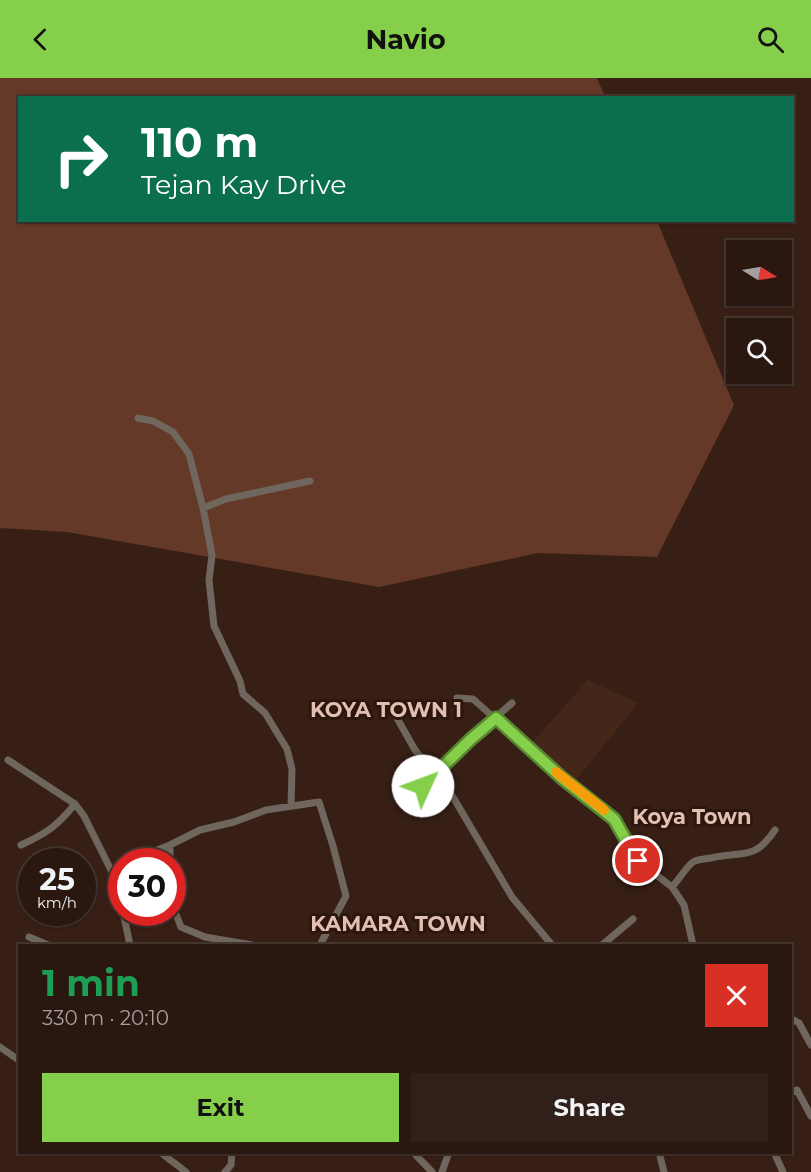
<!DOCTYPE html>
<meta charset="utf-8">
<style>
body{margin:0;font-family:Montserrat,sans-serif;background:#312019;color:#f1f3f6;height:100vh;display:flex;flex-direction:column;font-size:22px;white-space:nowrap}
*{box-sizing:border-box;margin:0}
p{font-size:20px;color:#a59f9f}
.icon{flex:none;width:33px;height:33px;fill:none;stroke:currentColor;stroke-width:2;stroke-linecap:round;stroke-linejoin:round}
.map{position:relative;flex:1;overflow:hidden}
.drawer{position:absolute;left:18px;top:866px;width:774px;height:210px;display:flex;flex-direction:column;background:#291710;border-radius:0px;box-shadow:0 2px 4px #0004,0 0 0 2px #453630}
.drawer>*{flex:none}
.banner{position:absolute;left:18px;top:18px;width:776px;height:126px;border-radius:0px;box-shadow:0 2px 4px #0004,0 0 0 2px #453630;background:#0b6e4f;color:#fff;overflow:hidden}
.needle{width:39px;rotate:101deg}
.tools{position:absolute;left:726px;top:162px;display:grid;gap:12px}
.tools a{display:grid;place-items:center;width:66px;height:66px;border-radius:0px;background:#291710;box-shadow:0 2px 4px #0004,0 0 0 2px #453630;font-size:30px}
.speed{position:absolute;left:18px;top:770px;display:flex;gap:12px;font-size:30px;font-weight:700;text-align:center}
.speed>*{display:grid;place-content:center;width:78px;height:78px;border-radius:50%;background:#291710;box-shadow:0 2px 4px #0004,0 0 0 2px #453630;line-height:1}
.speed small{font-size:15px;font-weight:400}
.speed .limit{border:9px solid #d22;background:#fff;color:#111}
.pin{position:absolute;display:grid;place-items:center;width:51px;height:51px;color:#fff;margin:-26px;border:3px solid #fff;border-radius:50%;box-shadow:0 2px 6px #0007}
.me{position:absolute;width:66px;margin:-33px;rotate:47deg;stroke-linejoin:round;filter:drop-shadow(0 0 4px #0008)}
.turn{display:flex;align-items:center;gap:21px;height:126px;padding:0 24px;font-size:27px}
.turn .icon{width:78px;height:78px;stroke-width:2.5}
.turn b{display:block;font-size:42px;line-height:51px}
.round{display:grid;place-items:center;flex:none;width:63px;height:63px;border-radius:0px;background:#312019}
.head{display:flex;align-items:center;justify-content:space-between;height:102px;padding:0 24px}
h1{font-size:36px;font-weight:700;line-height:45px;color:#1e9e55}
.cta{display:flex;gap:12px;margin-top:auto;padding:12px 24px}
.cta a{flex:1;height:69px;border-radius:0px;background:#86cf4b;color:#111;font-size:24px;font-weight:700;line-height:69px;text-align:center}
.cta a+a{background:#312019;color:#f1f3f6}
header{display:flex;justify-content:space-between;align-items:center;height:78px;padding:0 24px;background:#86cf4b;color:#111;font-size:27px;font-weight:700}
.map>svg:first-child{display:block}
.built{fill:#45271a}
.green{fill:#643927}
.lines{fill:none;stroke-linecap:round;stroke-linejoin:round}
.minor{stroke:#6f675d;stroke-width:7}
.route-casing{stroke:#578731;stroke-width:15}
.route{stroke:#86cf4b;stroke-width:10}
.slow{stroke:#f59e0b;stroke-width:10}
.labels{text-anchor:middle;stroke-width:6;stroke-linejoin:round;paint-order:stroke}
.neighbourhood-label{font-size:21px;font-weight:bold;fill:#e1c0b3;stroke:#2d160c}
</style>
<header><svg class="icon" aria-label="back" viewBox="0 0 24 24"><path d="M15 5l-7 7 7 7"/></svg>Navio<svg class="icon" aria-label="search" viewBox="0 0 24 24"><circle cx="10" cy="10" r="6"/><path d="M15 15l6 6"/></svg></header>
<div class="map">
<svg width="811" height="1094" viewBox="0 0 811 1094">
<rect width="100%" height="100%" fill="#371f15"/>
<path class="built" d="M 588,602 L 638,625 L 576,702 L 531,666 Z"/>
<path class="green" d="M 0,0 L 597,0 L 605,19 L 20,20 L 20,142 L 657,143 L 734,327 L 657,479 L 538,475 L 379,509 L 67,454 L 0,450 Z"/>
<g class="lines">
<path class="minor" d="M 138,340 L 153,343 L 173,354 L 189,376 L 203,430 L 212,477 L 209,502 L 214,548 L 240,603 L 243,616 L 265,635 L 287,671 L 292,691 L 291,728
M 203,430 L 226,421 L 310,403
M 457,620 L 473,621 L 562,700 L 614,741 L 638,783 L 672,809 L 684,827 L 693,867
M 397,640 L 415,672 L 453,719 L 512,819 L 552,867
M 8,682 L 75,726 L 84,738 L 112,794 L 122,829
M 411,720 L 471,661 L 512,625
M 21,767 C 47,755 57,748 75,726
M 170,767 L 170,783
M 129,783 L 170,767 L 200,752 L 234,744 L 266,732 L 319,724 L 333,768 L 346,818 L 320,867
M 112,794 L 122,788
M 672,809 C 679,802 685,790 693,784 C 697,781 706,781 711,780 C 744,772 753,784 775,752
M 172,826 L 181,849 L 205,859 L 252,867
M 123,834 L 130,867
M 29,859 L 48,867
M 602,867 L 633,841
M 790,940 L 799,945 L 811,967
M 0,969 L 20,983
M 790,1015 L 797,1012 L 811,1038
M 160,1074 L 186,1094
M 413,1074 L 432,1094
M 659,1074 L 664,1094
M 774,1074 L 783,1094
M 225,1094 L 231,1087 L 232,1074
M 442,1094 L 449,1074"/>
</g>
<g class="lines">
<defs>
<path id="route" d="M 423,708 L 471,661 L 496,640 L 562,700 L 614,741 L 638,783"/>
</defs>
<use href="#route" class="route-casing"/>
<use href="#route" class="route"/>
<path class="slow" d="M 556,694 L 604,732"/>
</g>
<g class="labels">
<g class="neighbourhood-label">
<text x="386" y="639">KOYA TOWN 1</text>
<text x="692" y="746">Koya Town</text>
<text x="398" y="853">KAMARA TOWN</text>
</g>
</g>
</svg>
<div class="tools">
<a><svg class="needle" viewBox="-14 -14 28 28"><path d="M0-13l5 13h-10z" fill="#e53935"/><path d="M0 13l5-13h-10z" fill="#a59f9f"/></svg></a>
<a><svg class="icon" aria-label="search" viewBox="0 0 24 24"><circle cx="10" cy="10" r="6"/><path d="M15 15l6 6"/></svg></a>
</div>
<div class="speed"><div>25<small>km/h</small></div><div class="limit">30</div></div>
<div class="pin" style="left:638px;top:783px;background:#d93025"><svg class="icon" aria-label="arrive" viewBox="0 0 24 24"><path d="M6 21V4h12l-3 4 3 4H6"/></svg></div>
<svg class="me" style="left:423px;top:708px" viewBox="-20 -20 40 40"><circle r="19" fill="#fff"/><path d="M0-13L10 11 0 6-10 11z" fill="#86cf4b"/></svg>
<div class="banner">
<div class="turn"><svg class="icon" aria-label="right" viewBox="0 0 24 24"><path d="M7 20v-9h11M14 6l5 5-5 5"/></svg><div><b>110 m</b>Tejan Kay Drive</div></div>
</div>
<section class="drawer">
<div class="head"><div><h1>1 min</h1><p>330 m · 20:10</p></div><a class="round" style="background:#d93025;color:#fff"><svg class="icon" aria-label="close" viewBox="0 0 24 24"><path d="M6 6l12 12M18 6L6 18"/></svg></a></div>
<div class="cta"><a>Exit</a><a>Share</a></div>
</section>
</div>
